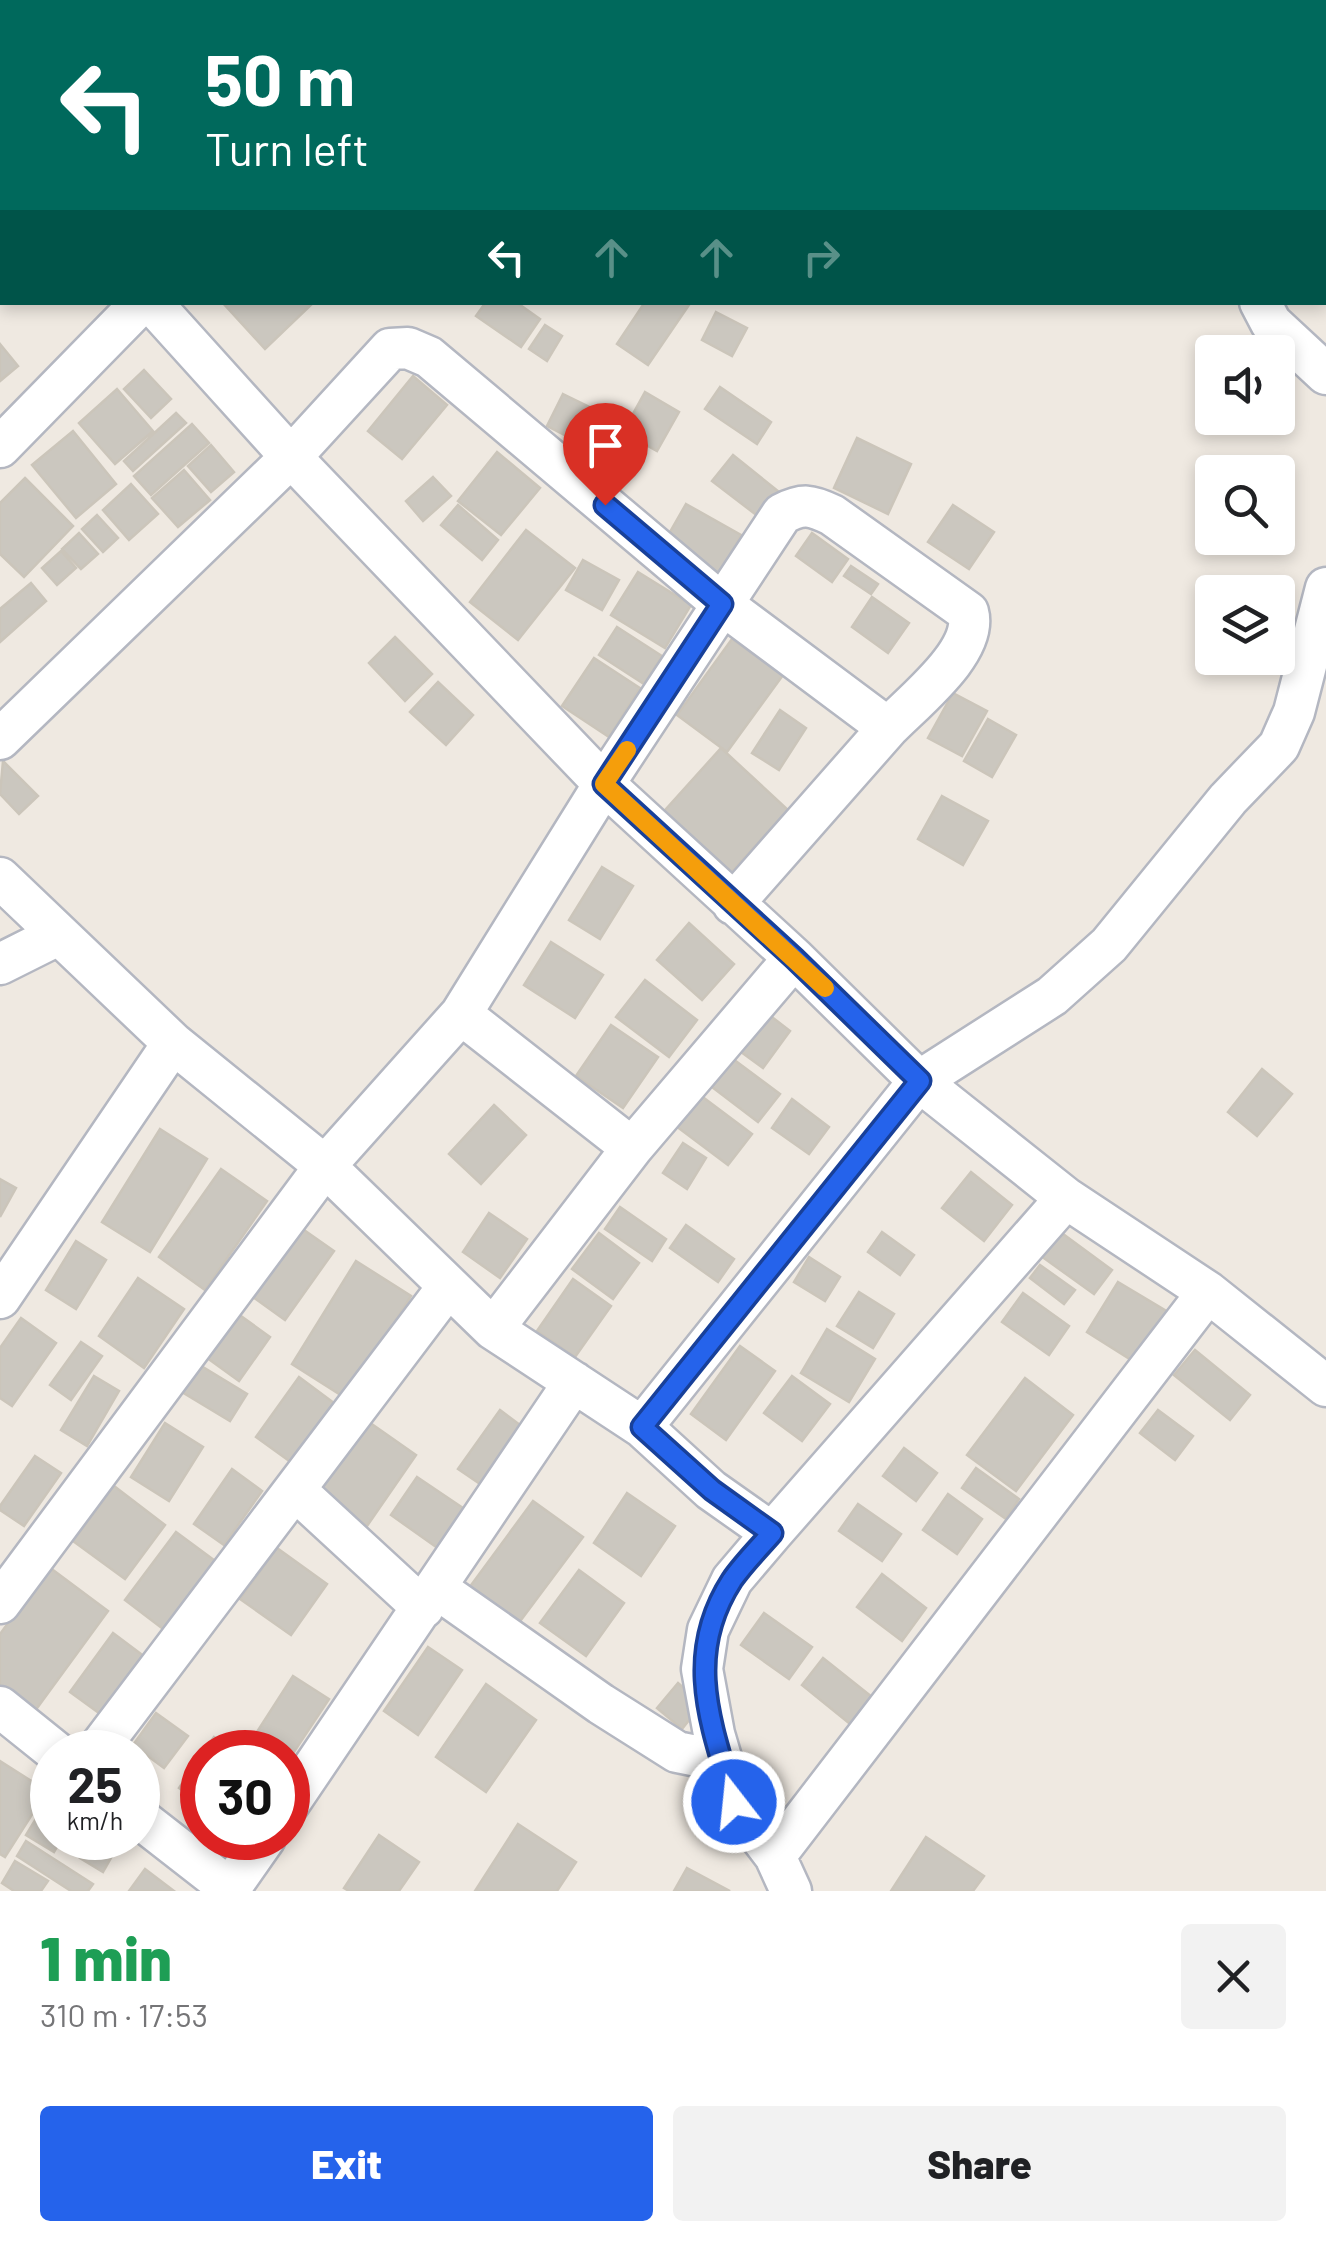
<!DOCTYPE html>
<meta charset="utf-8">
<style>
body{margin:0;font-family:Barlow,sans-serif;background:#f2f2f2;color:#202124;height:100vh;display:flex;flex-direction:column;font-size:38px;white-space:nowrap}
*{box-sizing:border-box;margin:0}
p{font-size:32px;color:#757577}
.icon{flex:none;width:55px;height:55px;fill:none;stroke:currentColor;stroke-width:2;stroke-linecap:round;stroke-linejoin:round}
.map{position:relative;height:1891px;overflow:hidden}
.details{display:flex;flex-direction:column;background:#fff;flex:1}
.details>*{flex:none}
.top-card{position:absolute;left:0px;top:0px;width:1328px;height:305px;box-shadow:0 5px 15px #0003;background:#00695c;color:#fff;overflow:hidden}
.buttons{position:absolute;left:1195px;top:335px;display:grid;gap:20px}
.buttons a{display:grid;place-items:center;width:100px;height:100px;border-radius:10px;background:#fff;box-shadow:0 5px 15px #0003;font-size:50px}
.speed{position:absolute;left:30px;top:1730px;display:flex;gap:20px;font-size:50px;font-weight:700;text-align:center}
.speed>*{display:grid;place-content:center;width:130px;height:130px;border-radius:50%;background:#fff;box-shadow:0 5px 15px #0003;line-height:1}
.speed small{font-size:25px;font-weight:400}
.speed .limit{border:15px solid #d22;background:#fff;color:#111}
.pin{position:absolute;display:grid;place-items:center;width:85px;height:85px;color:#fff;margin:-102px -42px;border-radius:50% 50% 50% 0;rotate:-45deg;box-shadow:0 0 10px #0007}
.pin .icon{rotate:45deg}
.me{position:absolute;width:110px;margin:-55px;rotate:344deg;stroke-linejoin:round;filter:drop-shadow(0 0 8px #0008)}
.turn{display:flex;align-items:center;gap:35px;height:210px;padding:0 40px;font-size:45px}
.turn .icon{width:130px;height:130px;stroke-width:2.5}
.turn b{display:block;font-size:70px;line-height:85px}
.lanes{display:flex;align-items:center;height:95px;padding:0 40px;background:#0003;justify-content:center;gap:50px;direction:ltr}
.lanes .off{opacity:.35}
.round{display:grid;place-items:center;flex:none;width:105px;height:105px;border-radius:10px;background:#f2f2f2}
.overview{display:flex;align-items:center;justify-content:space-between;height:170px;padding:0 40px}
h1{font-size:60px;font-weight:800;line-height:75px;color:#1e9e55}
.action{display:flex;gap:20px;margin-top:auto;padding:20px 40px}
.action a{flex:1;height:115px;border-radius:10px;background:#2563eb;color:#fff;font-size:40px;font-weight:800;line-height:115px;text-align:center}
.action a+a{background:#f2f2f2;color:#202124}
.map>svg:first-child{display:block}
.building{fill:#cbc7bf;stroke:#cbc5ba;stroke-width:2.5}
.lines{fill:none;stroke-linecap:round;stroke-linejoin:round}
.minor-casing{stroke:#b4b7c1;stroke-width:45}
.minor{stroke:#fff;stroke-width:40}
.route-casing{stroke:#184099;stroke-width:25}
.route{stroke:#2563eb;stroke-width:18}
.slow{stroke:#f59e0b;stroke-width:18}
</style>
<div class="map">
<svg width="1326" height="1891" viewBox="0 0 1326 1891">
<rect width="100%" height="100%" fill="#efe9e1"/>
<path class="building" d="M 215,0 L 278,0 L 214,2 Z
M 222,302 L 314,302 L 265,349 Z
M 486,302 L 516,302 L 540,319 L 521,347 L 476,316 Z
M 645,302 L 691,302 L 648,365 L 617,344 Z
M 716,312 L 747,328 L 732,356 L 702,340 Z
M 545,325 L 562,336 L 547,361 L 529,349 Z
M 0,344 L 18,366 L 0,381 Z
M 144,370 L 171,399 L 151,418 L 124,389 Z
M 413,376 L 447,405 L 402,459 L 368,431 Z
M 720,387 L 771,422 L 757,444 L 705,409 Z
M 117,389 L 153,431 L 115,464 L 79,423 Z
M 645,392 L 679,412 L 657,451 L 623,432 Z
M 563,394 L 602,413 L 586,446 L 547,426 Z
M 176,413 L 186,423 L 133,471 L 124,461 Z
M 192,424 L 209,443 L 151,495 L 134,476 Z
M 73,431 L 116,484 L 76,518 L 32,465 Z
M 857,438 L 911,464 L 888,514 L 834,488 Z
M 211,445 L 234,472 L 211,492 L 188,466 Z
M 497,452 L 540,488 L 501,535 L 458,501 Z
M 733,455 L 779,492 L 759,517 L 712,481 Z
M 184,470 L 210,500 L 178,527 L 152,498 Z
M 433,477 L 451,496 L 423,521 L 406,501 Z
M 25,478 L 73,526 L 24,577 L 0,554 L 0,503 Z
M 131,484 L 158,514 L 129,540 L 103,510 Z
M 686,504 L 741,535 L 718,577 L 662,546 Z
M 458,505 L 498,540 L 482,560 L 441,525 Z
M 953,505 L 994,532 L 969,569 L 928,542 Z
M 97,515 L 118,538 L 103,552 L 82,529 Z
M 526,530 L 575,568 L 518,640 L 470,602 Z
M 79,533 L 98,554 L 81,569 L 62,549 Z
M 812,533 L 848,559 L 832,582 L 796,556 Z
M 61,551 L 76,568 L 57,585 L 42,568 Z
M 583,560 L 619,580 L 602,610 L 566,590 Z
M 851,566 L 878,584 L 871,594 L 844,576 Z
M 638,572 L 691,605 L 665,648 L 611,615 Z
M 31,583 L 46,601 L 0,642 L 0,609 Z
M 872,597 L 909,623 L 888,653 L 852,627 Z
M 617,627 L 662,656 L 644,684 L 599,655 Z
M 395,637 L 432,674 L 405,701 L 369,663 Z
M 732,639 L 783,675 L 727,752 L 677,715 Z
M 594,658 L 640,688 L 609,737 L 562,706 Z
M 438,682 L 473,715 L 446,745 L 410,712 Z
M 953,693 L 987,711 L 962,756 L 928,738 Z
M 780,710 L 806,728 L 779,770 L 752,753 Z
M 988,719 L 1016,735 L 992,777 L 964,761 Z
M 721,748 L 788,810 L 725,879 L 658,818 Z
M 3,761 L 38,796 L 19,814 L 0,794 Z
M 942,796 L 988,821 L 963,865 L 918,839 Z
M 602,867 L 633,886 L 600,939 L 569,920 Z
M 689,923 L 734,964 L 702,1000 L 657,960 Z
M 551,942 L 603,975 L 575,1018 L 524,985 Z
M 645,980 L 697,1020 L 669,1057 L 616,1017 Z
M 768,1014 L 790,1031 L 763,1068 L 741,1052 Z
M 611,1025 L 658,1057 L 623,1108 L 576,1076 Z
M 733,1059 L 780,1094 L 758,1122 L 712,1087 Z
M 1262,1069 L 1292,1094 L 1257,1136 L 1228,1112 Z
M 700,1095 L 752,1134 L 728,1165 L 676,1126 Z
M 792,1099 L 829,1127 L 809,1154 L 772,1128 Z
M 494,1105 L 526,1135 L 481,1184 L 449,1154 Z
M 160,1129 L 207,1159 L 150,1252 L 102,1222 Z
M 683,1143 L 706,1158 L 687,1189 L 663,1173 Z
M 221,1169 L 267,1201 L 205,1290 L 159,1257 Z
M 971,1172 L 1012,1205 L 984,1241 L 942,1208 Z
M 0,1179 L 16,1188 L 0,1217 Z
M 620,1207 L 666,1239 L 652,1261 L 605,1229 Z
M 489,1213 L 527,1239 L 500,1278 L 463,1252 Z
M 294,1223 L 334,1251 L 285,1320 L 246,1292 Z
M 686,1225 L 734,1259 L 718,1282 L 670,1248 Z
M 1059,1231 L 1112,1270 L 1094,1294 L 1041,1256 Z
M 882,1232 L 914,1255 L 900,1275 L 868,1252 Z
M 599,1233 L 639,1263 L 613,1299 L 572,1269 Z
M 76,1241 L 106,1260 L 76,1309 L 46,1290 Z
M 809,1257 L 840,1277 L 825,1301 L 794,1282 Z
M 356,1261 L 411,1296 L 347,1399 L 292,1364 Z
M 1040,1265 L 1075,1290 L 1064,1304 L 1030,1278 Z
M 138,1278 L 184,1309 L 144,1368 L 99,1336 Z
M 573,1279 L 611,1306 L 575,1357 L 537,1331 Z
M 1118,1282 L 1168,1312 L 1136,1363 L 1087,1332 Z
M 859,1292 L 894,1314 L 873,1348 L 837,1326 Z
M 1023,1293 L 1069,1326 L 1049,1355 L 1002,1322 Z
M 234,1311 L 270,1337 L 239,1381 L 203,1355 Z
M 21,1318 L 56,1343 L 12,1406 L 0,1398 L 0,1348 Z
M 827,1329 L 875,1359 L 849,1402 L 801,1373 Z
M 81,1342 L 102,1356 L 71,1400 L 50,1385 Z
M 740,1346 L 775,1371 L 726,1440 L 691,1414 Z
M 1195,1350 L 1250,1395 L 1230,1420 L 1174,1375 Z
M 198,1364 L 247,1394 L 230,1421 L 182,1392 Z
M 94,1376 L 119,1391 L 87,1446 L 61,1430 Z
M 792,1376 L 830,1404 L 802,1441 L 764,1413 Z
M 299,1377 L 342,1409 L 299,1468 L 256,1437 Z
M 1025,1378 L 1073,1415 L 1016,1491 L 967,1455 Z
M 500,1410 L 528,1431 L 486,1488 L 458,1469 Z
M 1158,1410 L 1193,1436 L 1175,1460 L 1140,1433 Z
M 366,1420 L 416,1455 L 367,1526 L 316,1491 Z
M 165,1423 L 203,1447 L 169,1501 L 131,1477 Z
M 904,1448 L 937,1473 L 916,1501 L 883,1476 Z
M 35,1456 L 61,1473 L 24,1526 L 0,1510 L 0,1506 Z
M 976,1468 L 1019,1499 L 1006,1519 L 962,1488 Z
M 232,1469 L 262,1491 L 224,1545 L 194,1524 Z
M 417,1477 L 466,1510 L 439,1549 L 391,1515 Z
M 114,1486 L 165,1525 L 125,1579 L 73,1541 Z
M 627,1493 L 675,1526 L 641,1576 L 594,1543 Z
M 948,1494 L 982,1519 L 957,1554 L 923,1530 Z
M 533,1501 L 583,1537 L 518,1624 L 469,1588 Z
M 858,1504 L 901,1534 L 882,1561 L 839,1531 Z
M 176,1532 L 222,1566 L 171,1635 L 125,1600 Z
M 277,1548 L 327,1584 L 291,1635 L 240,1599 Z
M 49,1567 L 108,1611 L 32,1715 L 0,1691 L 0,1634 Z
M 579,1570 L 624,1603 L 586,1656 L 540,1623 Z
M 882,1574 L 926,1608 L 902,1641 L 857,1607 Z
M 764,1613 L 812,1647 L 789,1679 L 741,1645 Z
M 113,1633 L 145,1657 L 103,1716 L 70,1692 Z
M 428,1647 L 462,1670 L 418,1735 L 384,1711 Z
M 823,1658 L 882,1705 L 860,1732 L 802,1685 Z
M 293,1676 L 329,1699 L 290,1758 L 288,1752 L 255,1735 Z
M 678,1683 L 702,1704 L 682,1729 L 657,1708 Z
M 486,1684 L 536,1720 L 486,1792 L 436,1757 Z
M 156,1713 L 188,1736 L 164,1768 L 133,1745 Z
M 214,1737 L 236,1752 L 203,1752 Z
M 202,1754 L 202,1805 L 179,1788 Z
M 0,1761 L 47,1791 L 5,1857 L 0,1854 Z
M 48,1799 L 52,1801 L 52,1838 L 62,1838 L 54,1852 L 26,1835 Z
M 518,1824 L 576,1862 L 557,1891 L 475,1891 Z
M 379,1835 L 419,1862 L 399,1891 L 349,1891 L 344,1888 Z
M 926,1837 L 984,1876 L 973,1891 L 891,1891 Z
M 92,1838 L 112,1838 L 120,1842 L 103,1872 L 80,1858 Z
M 26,1841 L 93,1884 L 88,1891 L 71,1891 L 17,1856 Z
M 15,1861 L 48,1881 L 41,1891 L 14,1891 L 2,1883 Z
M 687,1868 L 730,1891 L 674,1891 Z
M 145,1869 L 174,1891 L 129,1891 Z"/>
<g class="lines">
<defs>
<path id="minor" d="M 0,138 L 2,141
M 151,302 L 291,457 L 604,784 L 794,958 L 919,1081 L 1066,1198 L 1208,1292 L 1326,1386
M 1260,302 L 1271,323 L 1326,374
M 0,447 L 142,302
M 0,739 L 291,457 L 390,349 L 408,348 L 429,357 L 722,604 L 888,728 C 914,701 979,651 968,612 L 832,515 C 811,505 803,503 782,514 L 604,784 L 461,1014 L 325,1166 L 0,1603
M 0,878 L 173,1043 L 325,1166 L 493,1329 L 642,1427 L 711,1490 L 772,1533 L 732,1580 L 708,1630 L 702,1669 L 714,1734 L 734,1802 L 775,1856 L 791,1891
M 733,904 L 888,728
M 0,964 L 58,935
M 461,1014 L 632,1148
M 0,1298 L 173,1043
M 493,1329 L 632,1148 L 794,958
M 642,1427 L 919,1081 L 1052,996 L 1109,945 L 1228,799 L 1279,746 L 1294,712 L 1326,588
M 295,1490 L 423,1608
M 772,1533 L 1066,1198
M 436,1588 L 601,1704 L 677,1752 L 722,1761
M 0,1707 L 56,1752
M 96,1752 L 447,1288
M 288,1805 L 574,1382
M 138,1817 L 233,1891
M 775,1856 L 1208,1292
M 228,1891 L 265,1838"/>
</defs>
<use href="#minor" class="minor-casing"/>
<use href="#minor" class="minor"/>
</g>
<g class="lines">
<defs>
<path id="route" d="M 605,505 L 722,604 L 604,784 L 794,958 L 920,1081 L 642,1427 L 712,1490 L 772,1533 C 759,1548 743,1564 732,1580 C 683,1656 711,1724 734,1802"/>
</defs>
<use href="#route" class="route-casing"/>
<use href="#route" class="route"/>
<path class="slow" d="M 627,750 L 604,784 L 825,988"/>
</g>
</svg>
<div class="buttons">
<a><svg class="icon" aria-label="sound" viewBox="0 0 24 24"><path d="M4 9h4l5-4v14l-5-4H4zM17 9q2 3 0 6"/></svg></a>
<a><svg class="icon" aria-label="search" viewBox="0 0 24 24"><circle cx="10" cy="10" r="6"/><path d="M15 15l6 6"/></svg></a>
<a><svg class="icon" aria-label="layers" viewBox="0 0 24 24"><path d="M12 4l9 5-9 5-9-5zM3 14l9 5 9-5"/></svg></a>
</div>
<div class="speed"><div>25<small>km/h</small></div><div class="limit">30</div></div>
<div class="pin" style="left:605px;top:505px;background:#d93025"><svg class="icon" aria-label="arrive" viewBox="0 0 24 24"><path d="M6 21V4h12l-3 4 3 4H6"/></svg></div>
<svg class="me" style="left:734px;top:1802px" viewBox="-20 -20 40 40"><circle r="17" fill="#2563eb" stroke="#fff" stroke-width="3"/><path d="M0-11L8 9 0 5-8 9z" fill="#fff"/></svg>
<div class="top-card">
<div class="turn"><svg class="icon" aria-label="left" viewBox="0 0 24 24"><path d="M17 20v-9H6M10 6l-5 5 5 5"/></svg><div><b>50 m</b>Turn left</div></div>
<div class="lanes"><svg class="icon" aria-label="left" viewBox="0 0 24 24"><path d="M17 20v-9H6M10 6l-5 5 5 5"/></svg><svg class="icon off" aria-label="ahead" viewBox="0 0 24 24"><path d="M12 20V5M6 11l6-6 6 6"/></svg><svg class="icon off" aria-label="ahead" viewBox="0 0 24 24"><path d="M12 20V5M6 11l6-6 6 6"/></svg><svg class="icon off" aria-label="right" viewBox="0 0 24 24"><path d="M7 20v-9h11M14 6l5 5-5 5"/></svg></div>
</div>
</div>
<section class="details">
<div class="overview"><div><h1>1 min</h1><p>310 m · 17:53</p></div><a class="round"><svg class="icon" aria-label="close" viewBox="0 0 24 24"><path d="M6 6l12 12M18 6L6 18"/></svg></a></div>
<div class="action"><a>Exit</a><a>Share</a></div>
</section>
